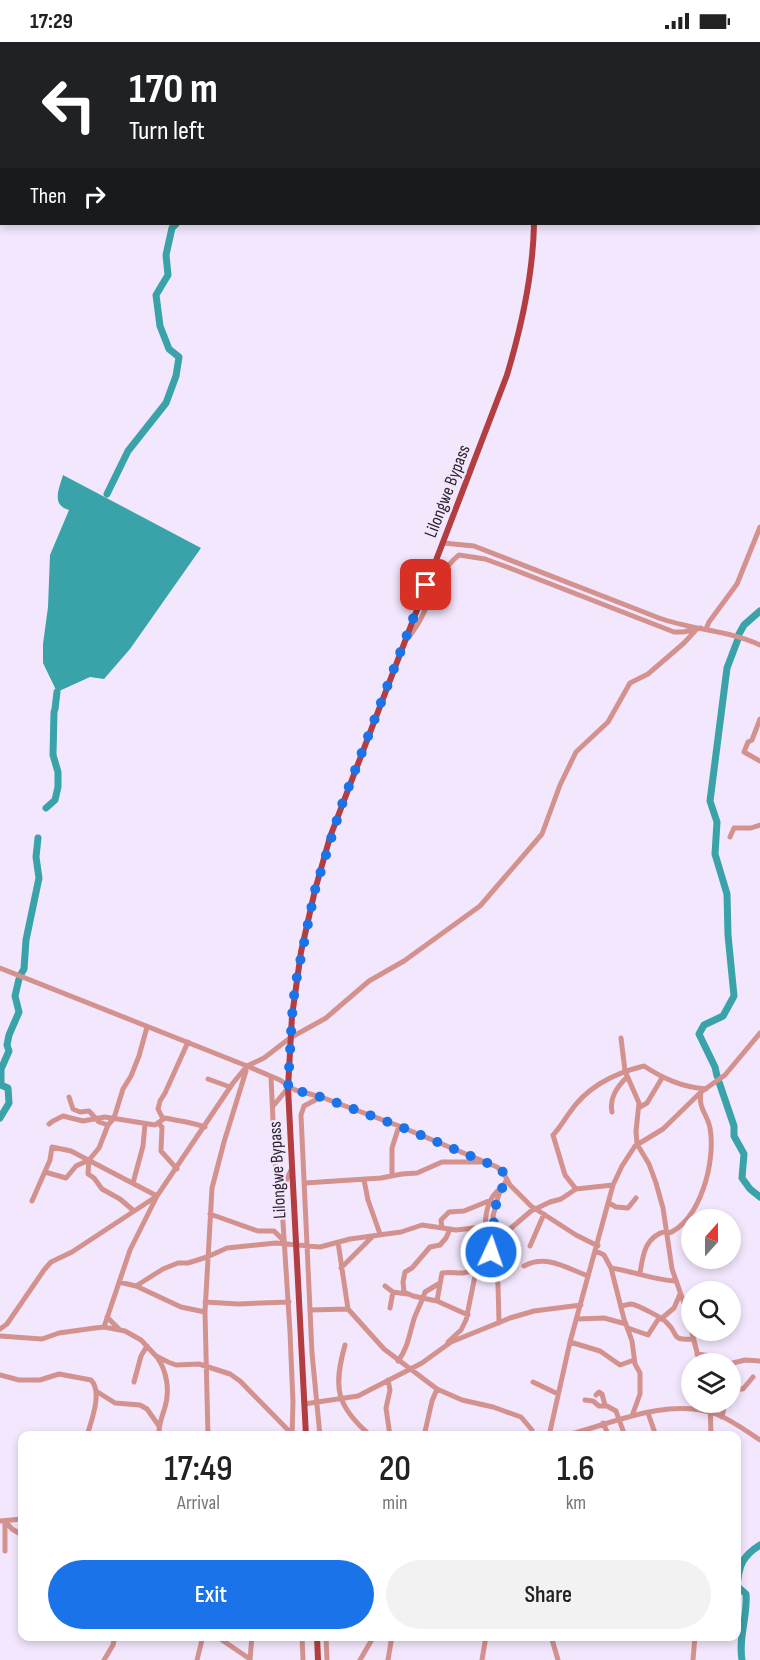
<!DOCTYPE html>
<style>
body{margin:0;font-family:"Sofia Sans Condensed",sans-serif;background:#f2f2f2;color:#222;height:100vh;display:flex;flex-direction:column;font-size:22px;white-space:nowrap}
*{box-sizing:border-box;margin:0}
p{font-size:20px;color:#767676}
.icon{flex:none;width:33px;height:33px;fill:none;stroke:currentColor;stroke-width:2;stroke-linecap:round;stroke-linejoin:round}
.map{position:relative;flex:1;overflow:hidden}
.sheet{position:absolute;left:18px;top:1389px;width:723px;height:210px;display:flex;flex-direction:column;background:#fff;border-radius:12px;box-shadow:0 3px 9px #0003}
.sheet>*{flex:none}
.banner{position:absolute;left:0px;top:0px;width:760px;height:183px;box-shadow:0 3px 9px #0003;background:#202124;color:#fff;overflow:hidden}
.needle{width:39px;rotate:21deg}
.fabs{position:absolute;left:681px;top:1167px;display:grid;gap:12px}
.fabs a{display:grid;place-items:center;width:60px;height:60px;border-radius:50%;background:#fff;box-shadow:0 3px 9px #0003;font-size:30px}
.pin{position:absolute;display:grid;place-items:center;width:51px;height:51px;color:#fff;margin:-26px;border-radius:12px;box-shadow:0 3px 9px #0006}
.me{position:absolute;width:66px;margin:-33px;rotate:3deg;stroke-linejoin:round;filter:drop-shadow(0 0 4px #0008)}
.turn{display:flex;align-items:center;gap:21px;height:126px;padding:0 30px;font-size:27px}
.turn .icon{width:78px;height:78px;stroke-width:2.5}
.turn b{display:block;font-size:42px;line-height:51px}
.then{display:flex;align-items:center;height:57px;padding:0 30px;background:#0003;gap:12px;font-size:22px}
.eta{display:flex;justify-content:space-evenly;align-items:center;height:102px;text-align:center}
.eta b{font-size:36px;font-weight:600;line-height:42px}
.primary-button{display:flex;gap:12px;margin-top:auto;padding:12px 30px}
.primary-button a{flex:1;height:69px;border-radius:36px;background:#1a73e8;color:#fff;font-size:24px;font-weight:600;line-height:69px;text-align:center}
.primary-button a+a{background:#f2f2f2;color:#222}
.status{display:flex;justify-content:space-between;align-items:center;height:42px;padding:0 30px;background:#fff;direction:ltr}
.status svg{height:16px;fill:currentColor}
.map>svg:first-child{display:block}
.water{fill:#39a3a9}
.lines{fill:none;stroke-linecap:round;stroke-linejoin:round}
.river{stroke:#39a3a9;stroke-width:7}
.minor{stroke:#d4928f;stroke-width:5}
.major{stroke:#b23e41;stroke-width:6}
.route{stroke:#1a73e8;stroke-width:10;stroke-dasharray:0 18}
.labels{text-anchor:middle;stroke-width:4.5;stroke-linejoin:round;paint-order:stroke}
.street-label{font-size:18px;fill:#2c272f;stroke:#f3e7fd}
</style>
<div class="status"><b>17:29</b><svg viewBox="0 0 49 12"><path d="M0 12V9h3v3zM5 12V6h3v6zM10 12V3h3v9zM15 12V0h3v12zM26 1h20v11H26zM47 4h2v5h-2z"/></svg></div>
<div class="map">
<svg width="760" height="1618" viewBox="0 0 760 1618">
<rect width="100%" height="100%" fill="#f3e7fd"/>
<path class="water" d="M 63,433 L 201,506 L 130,607 L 104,637 L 90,635 L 57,650 L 43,621 L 43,602 L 48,565 L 50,513 L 69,468 C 51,463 59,447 63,433 Z"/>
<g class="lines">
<path class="river" d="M 228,2 L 229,0
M 107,452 L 128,409 L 166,361 L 176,334 L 179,315 L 169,307 L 160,284 L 156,253 L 168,233 L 166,213 L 172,186 L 176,182
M 739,592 L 744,583 L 760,569
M 55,667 L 57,650
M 46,766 L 55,758 L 58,745 L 58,730 L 53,713 L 54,670
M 21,932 L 24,927 L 26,898 L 39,836 L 36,815 L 38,796
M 717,1034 L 715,1025 L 699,992 L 704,983 L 723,974 L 734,954 L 728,893 L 727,852 L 715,812 L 717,780 L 710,759 L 727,626 L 738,597
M 719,1040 L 734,1084 L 734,1094 L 744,1112 L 742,1136 L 750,1147 L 760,1155
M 0,1076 L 9,1061 L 8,1046 L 1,1043 L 1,1027 L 9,1009 L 7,1003 L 9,993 L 19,970 L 15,954 L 19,937
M 742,1618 C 738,1595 748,1575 746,1552 L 737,1544 C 739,1524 742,1514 760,1503"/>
<path class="minor" d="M 8,2 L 9,0
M 0,13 L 2,11
M 0,96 L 2,97
M 443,501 L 474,504 L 659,576 C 692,588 728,588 760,603
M 706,587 L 709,580 L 737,542 L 760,485
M 407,597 C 430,572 432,534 459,513 L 485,517 L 507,525 L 674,590 L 683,590 L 701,586
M 760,677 L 752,698 L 748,700 L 744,710 L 760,719
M 730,795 L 734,786 L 751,786 L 760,783
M 0,926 L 247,1024 L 280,1038 L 295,1048 L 321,1055 L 399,1084 L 497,1125 L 503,1130 L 510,1143 L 531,1164 L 576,1193 L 598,1204
M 621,996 L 625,1029 L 639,1061 L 636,1089 L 637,1102 L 649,1122 L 656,1141 L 663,1166 L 672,1227 L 685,1264 L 700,1322
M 271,1035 L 275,1121 L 281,1149 L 290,1290 L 293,1360 L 292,1394
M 208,1037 L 230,1045
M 69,1055 L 73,1067 L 80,1070 L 89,1069 L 99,1080 L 108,1083
M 274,1063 L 288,1046
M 640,1065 L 647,1061 L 662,1036
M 612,1070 C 609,1056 617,1045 627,1035
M 163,1077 L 158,1067 L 160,1059 L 165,1051 L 188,1000
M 49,1082 L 53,1079 L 63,1074 L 83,1079 L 105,1075 L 155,1083 L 165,1076 C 179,1079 192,1080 205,1085
M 159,1082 L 162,1085 L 161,1109 L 177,1127
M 89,1118 L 88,1132 L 94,1136 L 102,1147 L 120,1157 L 134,1169
M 45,1130 L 66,1136 L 76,1124 L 89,1118 L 99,1106 L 108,1083 L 114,1076 L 123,1047 L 131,1034 L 139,1014 L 147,985
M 392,1134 L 392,1106 L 399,1084
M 364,1138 L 368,1158 L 380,1192
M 133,1141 L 143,1104 L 145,1082
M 305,1141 L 381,1136 L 402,1132 L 417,1131 L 442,1120 L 483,1120
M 576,1147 L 565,1133 L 553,1093 C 560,1086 564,1078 570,1070 C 587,1045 615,1031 644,1024 C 664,1037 682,1045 706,1047
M 282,1148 L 291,1128
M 609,1161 L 616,1165 L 628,1166 L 636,1156
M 210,1172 L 258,1189 L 274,1189 L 282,1197
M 442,1186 L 441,1178 L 449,1170 L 464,1169 L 491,1158
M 450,1187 L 446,1196 L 440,1203 L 430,1205 L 412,1226 L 405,1230 L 403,1240 L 404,1250 L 413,1254 L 437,1259 L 468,1273
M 485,1190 C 485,1173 487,1156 501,1146
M 667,1192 C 701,1179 716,1118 710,1086 C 707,1071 698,1067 701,1050
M 338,1200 L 348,1267 L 384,1307 L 437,1347 L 462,1358 L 493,1365 L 521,1375 L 532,1388 L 532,1394
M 530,1204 L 544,1172
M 596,1209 L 604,1213 L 611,1226 L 624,1277 L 632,1299 L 635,1322 L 640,1331 L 640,1352 L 632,1374
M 524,1224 C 547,1212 566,1226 588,1234
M 341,1226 L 372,1195
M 611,1226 C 633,1229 653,1238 675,1239
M 640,1231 C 643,1212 645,1195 666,1189
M 119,1240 L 136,1244 L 181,1265 L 205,1270
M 136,1244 L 163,1227 L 178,1221 L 188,1221 L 207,1215 L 227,1206 L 276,1201 L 320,1205 L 350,1197 L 401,1190 L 422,1183 L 456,1188 L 474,1186 L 491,1191 L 503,1190 L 510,1187 L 531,1169 L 550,1160 L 561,1157 L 576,1147 L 613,1143
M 385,1244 L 393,1250 L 407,1252
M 437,1259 L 442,1231 C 455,1229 461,1234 473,1228
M 205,1260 L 238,1262 L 289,1260
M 621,1264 C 622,1264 630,1262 631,1262 C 637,1263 664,1276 668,1282 C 679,1293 671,1299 693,1297
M 390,1266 L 393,1250
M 311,1268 L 348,1267
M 107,1275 L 119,1287
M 577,1277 L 604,1276 L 626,1282
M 661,1277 L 674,1266 L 680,1252
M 499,1281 L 498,1242 L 492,1217 L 495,1191 L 493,1174 L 499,1152 L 506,1139
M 104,1285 L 130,1208 L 157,1154 L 233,1041 L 247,1024 L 264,1016 L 290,996 L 326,976 L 369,939 L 404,919 L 480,864 L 542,792 L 560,743 L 576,710 L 608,680 L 630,641 L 648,632 L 684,601 L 695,589
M 628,1286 L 648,1293 L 659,1276
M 0,1287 L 7,1282 L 44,1228 L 51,1220 L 72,1210 L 157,1154 L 71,1109 L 52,1105 L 50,1118 L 32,1159
M 0,1294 L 42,1297 L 59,1291 L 95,1286 L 104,1285 L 125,1289 L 141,1298 L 156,1314 L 168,1320 L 176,1323 L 199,1322 L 230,1332 L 240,1339 L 291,1391
M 448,1300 L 461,1288 L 466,1278 L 475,1234 L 473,1228 L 476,1214 L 484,1209 L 491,1210
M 570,1300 L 600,1309 L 620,1323 L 634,1318
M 345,1303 C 333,1346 336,1364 371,1394
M 697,1312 L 711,1314 L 721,1322
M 157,1315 C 167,1329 170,1349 165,1365 C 162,1375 158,1384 159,1394
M 398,1319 C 408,1306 409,1293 414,1277 C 417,1268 422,1260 425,1250 L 440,1241
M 729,1322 L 745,1318 L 760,1319
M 0,1333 L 19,1338 L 40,1338 L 59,1332 L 91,1338 C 103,1350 91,1379 87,1394
M 388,1338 L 390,1348 L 386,1366 L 390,1394
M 134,1340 L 141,1314 L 147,1304
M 533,1340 L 558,1352
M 730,1347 L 743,1347 L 753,1335
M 96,1349 L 115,1361 L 140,1363 L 147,1367 L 159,1384
M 596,1353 L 599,1350 L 602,1352 L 605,1363
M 585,1358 L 593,1359 L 599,1364 L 607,1364 L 616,1369 L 625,1394
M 710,1360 L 711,1394
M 304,1362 L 358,1354 L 422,1321 L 451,1300 L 510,1276 L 534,1269 L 581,1263
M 648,1371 L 656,1394
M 722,1375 L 725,1360
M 603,1381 L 609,1394
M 208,1394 L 205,1270 L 212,1146 L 224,1100 L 246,1029
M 320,1394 L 312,1311 L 301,1073 L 304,1064 L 321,1055
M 424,1394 L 432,1359 L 437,1347
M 549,1394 L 570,1300 L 613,1143 L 622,1124 L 635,1104 L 663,1087 L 701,1050 L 725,1033 L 760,991
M 564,1394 C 612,1382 665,1355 716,1372 C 732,1378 746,1389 760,1398
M 0,1479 L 22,1477
M 5,1509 L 5,1479 L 12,1487 L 22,1493
M 302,1594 L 303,1618
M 326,1594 L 327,1618
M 396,1594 L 414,1594
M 551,1594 L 558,1618
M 203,1596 L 219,1596 L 250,1617
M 104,1618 L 113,1603 L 115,1594
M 197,1618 L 203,1594
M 250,1618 L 252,1594
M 360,1618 L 374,1594
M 388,1618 L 392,1594
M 482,1618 L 486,1594
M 693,1618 L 695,1594"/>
<path class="major" d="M 516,0 L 516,2
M 306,1394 L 288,1046 L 292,974 L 301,910 L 315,848 L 330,795 L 507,333 C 522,283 533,233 534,182
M 317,1594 L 318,1618"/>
</g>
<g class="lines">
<path class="route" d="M 426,543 L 341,765 L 315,848 L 295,944 L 292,974 L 288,1046 L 321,1055 L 399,1084 L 497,1125 L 503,1130 L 506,1139 L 499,1152 L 493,1174 L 495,1191 L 491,1210"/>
</g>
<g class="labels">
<g class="street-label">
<text transform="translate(447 449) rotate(-69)" y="6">Lilongwe Bypass</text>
<text transform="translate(277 1128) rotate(-93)" y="6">Lilongwe Bypass</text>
</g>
</g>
</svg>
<div class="fabs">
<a><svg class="needle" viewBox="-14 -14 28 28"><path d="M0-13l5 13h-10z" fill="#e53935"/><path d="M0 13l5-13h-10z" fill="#767676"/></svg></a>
<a><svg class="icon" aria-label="search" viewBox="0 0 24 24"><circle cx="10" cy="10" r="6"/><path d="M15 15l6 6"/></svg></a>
<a><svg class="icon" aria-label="layers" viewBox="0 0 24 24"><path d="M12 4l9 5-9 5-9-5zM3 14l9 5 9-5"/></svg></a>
</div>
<div class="pin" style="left:426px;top:543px;background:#d93025"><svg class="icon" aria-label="arrive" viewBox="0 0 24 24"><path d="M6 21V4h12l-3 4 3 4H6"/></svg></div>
<svg class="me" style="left:491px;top:1210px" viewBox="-20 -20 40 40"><circle r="17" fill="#1a73e8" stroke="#fff" stroke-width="3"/><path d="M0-11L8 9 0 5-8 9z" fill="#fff"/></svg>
<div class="banner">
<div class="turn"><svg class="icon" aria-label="left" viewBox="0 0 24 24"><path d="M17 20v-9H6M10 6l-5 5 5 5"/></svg><div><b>170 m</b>Turn left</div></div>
<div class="then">Then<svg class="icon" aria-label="right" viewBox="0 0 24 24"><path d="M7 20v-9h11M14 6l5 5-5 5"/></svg></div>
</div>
<section class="sheet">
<div class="eta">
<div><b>17:49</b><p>Arrival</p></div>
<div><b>20</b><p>min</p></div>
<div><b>1.6</b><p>km</p></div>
</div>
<div class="primary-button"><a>Exit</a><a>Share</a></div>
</section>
</div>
